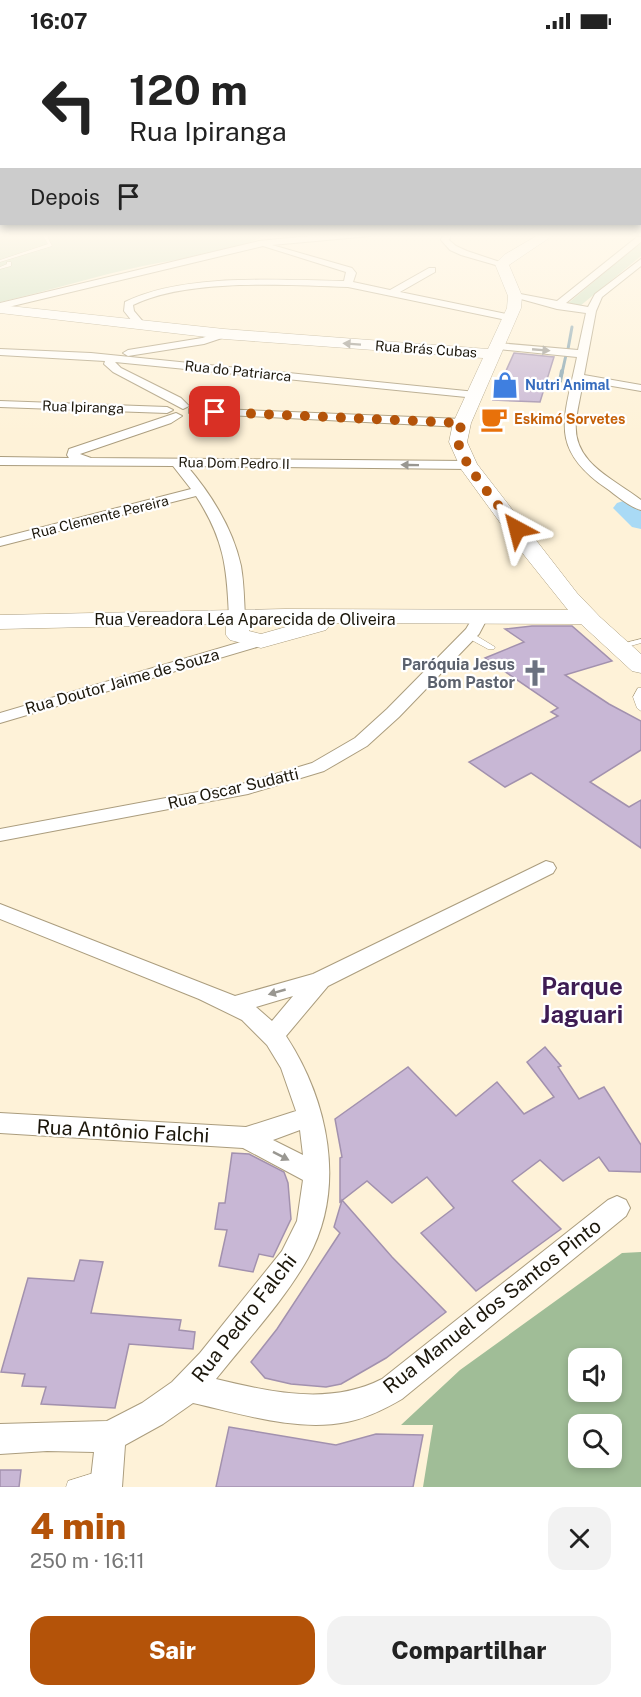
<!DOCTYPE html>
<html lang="pt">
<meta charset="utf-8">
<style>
body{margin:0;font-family:"Public Sans",sans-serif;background:#f2f2f2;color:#222;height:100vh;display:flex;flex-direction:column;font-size:22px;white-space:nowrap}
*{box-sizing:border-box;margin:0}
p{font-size:20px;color:#767676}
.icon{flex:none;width:33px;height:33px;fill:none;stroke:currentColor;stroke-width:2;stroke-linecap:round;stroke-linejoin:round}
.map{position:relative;height:1445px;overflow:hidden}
.details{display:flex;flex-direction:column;background:#fff;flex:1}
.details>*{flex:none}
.top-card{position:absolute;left:0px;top:0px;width:642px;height:183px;box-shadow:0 3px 9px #0003;background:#fff;color:#222;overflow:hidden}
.fabs{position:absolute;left:568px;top:1306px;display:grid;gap:12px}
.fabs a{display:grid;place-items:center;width:54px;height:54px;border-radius:12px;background:#fff;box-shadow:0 3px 9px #0003;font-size:30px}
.pin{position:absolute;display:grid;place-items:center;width:51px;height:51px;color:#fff;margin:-26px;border-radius:12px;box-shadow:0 3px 9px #0006}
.me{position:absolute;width:66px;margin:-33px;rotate:322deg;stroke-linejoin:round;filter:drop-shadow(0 0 4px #0008)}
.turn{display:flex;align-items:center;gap:21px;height:126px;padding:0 30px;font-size:27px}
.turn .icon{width:78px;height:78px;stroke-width:2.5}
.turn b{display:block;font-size:42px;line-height:51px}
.then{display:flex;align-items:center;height:57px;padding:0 30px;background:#0003;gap:12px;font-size:22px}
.round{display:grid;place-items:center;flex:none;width:63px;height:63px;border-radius:18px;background:#f2f2f2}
.headline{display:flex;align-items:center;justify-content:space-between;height:102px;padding:0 30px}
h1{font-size:36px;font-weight:800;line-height:45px;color:#b45309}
.primary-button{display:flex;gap:12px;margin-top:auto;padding:12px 30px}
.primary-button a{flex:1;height:69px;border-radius:18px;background:#b45309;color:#fff;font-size:24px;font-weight:800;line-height:69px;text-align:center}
.primary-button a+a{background:#f2f2f2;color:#222}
.status{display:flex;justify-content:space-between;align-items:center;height:42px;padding:0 30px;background:#fff;direction:ltr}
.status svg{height:16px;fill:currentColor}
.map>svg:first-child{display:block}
.green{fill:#c3dcbc}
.forest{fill:#a0bd97;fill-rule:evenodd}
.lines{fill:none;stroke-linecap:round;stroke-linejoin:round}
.stream-far1{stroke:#7fa0af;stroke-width:3}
.stream{stroke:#7fa0af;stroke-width:4}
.river{fill:#a9daf5;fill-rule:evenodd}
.building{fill:#c8b7d5;stroke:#a291ae;stroke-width:1.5}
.lane-casing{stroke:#ab9d7e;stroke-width:1}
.street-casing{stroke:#ab9d7e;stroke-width:2}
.secondary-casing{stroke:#ab9d7e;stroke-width:1}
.lane{fill:#fff;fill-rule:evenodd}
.street{fill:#fff;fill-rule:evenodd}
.secondary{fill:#fff;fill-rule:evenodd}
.oneway{fill:#999791}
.route{stroke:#b45309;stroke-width:10;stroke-dasharray:0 18}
.labels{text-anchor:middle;stroke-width:4.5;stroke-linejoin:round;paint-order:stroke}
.far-street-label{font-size:14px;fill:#1c170b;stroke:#fff}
.far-shop-label{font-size:14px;font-weight:bold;fill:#366cbe;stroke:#fff;text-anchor:start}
.far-food-label{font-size:14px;font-weight:bold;fill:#c56008;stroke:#fff;text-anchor:start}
.street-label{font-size:16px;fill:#1c170b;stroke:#fff}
.worship-label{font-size:16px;font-weight:bold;fill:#5b616d;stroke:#fff;text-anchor:end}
.near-street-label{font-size:20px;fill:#1c170b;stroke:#fff}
.near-quarter-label{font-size:24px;font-weight:bold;fill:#3e1c53;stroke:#fff}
</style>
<div class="status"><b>16:07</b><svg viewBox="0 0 49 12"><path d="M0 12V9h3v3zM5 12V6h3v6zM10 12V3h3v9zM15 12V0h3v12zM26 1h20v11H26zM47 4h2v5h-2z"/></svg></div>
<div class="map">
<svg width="641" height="1445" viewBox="0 0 641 1445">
<rect width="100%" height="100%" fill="#fef2d8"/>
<path class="green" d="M 0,192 L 267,192 C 230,213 185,215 143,224 C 95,234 48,249 0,260 Z
M 639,202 L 641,202 L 641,214 L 580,264 L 566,263 Z"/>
<path class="forest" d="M 641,1210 L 641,1445 L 423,1445 L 433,1383 L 401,1383 L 460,1328 L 622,1211 ZM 579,1317 L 612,1317 L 612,1350 L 579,1350 ZM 579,1383 L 612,1383 L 612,1416 L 579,1416 Z"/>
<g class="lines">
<path class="stream-far1" d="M 568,307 L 572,285
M 562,331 L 566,313"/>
<path class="stream" d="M 560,339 L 562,329"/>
<path class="river" d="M 626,458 L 635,461 L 641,466 L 641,487 L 632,485 L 613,466 L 617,461 Z"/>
</g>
<path class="building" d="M 514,311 L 554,315 L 540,360 L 493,358 Z
M 532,584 L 572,584 L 612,619 L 565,633 L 609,662 L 641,679 L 641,708 L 590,740 L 629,765 L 641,758 L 641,806 L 531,731 L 505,745 L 469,720 L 558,674 L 551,670 L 558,666 L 485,616 L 524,600 L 505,587 Z
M 545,1005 L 561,1024 L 558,1025 L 579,1057 L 604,1045 L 641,1103 L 641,1130 L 609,1129 L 599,1115 L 563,1139 L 540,1118 L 512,1139 L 561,1187 L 476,1249 L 421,1191 L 454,1166 L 427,1135 L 392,1161 L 367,1139 L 340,1160 L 340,1116 L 342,1115 L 335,1077 L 408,1025 L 456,1074 L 497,1040 L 524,1072 L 554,1055 L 527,1020 Z
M 232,1111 L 249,1112 L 284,1130 L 288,1141 L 291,1177 L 273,1215 L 259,1212 L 253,1230 L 219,1224 L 227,1188 L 215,1187 L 219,1161 L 225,1161 Z
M 342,1158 L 392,1215 L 446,1270 L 386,1316 L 341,1342 L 326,1345 L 291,1342 L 265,1336 L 251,1320 L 277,1287 L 340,1191 L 334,1185 Z
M 80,1218 L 103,1220 L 91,1271 L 181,1278 L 179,1288 L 195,1290 L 193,1307 L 129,1302 L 115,1366 L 41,1362 L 46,1345 L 22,1344 L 25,1332 L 1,1330 L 28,1236 L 74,1239 Z
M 229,1385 L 336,1403 L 376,1392 L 423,1393 L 413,1445 L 216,1445 Z
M 0,1428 L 21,1428 L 19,1445 L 0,1445 Z"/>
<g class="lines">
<defs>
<path id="lane" d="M 42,192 L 46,192 L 52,204 L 0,220 L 0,218 L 48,202 Z
M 7,220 L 11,220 L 11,224 L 0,227 L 0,225 L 7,222 Z
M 466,591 L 472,591 L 495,605 L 494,607 L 488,607 L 466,595 L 465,593 Z
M 641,597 L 641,601 L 620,607 L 616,605 L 617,603 Z
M 638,646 L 641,646 L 641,669 L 637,666 L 633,655 Z
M 100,1429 L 105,1432 L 108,1437 L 105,1442 L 99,1445 L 66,1445 L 68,1439 Z"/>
<path id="street" d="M 330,192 L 374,192 L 370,194 L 272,203 L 352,226 L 356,231 L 353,240 L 390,248 L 429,226 L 435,226 L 435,230 L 400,250 L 511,273 L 516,276 L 511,279 L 348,245 C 286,243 188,236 133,263 L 134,269 L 145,282 L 140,285 L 136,284 L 124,269 L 125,260 C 184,231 279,238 344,239 L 346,230 L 263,204 L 0,267 L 0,261 L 259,199 Z
M 443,192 L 451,192 L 449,198 L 456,204 L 467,209 L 506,222 L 499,224 L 461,213 L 450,208 L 441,198 Z
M 637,195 L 641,195 L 641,200 L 566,261 L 588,265 L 595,252 L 641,217 L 641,224 L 602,255 L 596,269 L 584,333 L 641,343 L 641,349 L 583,339 C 581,353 577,367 576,380 C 572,421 614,437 641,458 L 641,468 C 629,465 616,453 606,446 C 547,405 565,375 577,315 L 498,307 L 493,304 L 498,301 L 578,308 L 586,271 L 557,267 L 510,254 L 515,251 L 557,259 Z
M 224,289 L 228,290 L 228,294 L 204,302 L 128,314 L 123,311 L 128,308 L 202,296 Z
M 0,307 L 91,311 L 476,350 L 482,353 L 476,356 L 115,320 L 121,326 L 181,356 L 189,364 L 183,367 L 113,330 L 104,322 L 105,319 L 0,313 Z
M 0,359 L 167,365 L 173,368 L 167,371 L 0,365 Z
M 193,366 L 462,377 L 468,381 L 462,385 L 189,371 L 189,367 Z
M 176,371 L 182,374 L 171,381 L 80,412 L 91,416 L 468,419 L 474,423 L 468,427 L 187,424 C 211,452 233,487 241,524 C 244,541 244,558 245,575 L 237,580 L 229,575 C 227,525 224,497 196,454 L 0,504 L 0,496 L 191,447 L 173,424 L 0,423 L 0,415 L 69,416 L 67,413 L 69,407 Z
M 480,570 L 488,575 L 479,592 L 399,675 L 367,704 L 324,729 L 248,752 L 0,799 L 0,787 L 246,741 L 312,721 L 355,696 L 387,667 L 466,587 L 475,572 Z
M 261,594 L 267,596 L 269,599 L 267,602 L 0,681 L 0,671 Z
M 546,819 L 553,821 L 556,826 L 553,831 L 328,944 L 286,994 C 328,1058 347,1145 308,1216 C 284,1259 247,1298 216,1337 C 271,1350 329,1364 382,1337 L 608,1158 L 617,1154 L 626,1158 L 630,1166 L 626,1174 L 402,1357 C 385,1367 367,1376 347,1380 C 297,1390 242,1372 193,1361 L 163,1382 L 125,1403 L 122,1445 L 90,1445 L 94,1410 L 47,1409 L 0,1412 L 0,1382 L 107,1379 L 142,1361 L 172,1340 L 200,1311 L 282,1209 L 297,1179 L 303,1138 L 243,1106 L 0,1091 L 0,1071 L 246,1085 L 296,1069 L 281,1026 L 267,1003 L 242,978 L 199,957 L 0,877 L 0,862 L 235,954 L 313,932 ZM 293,954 L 272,979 L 256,965 ZM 300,1088 L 303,1113 L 273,1098 Z"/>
<path id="secondary" d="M 540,192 L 555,192 L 509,223 L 522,254 L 521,266 L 471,381 L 467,400 L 477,422 L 577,551 L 600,575 L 641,612 L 641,631 L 632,629 L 581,582 L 328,581 L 330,583 L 326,588 L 261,606 L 230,598 L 226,593 L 226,582 L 0,587 L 0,573 L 285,567 L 568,568 L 520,508 L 461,427 L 449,400 L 453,381 L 483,316 L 224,297 L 0,271 L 0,263 L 224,287 L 488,307 L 507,266 L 508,254 L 495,222 L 504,213 ZM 300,581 L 261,592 L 249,589 L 249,582 Z"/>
</defs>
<use href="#lane" class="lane-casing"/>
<use href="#street" class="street-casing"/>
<use href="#secondary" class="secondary-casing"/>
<use href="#lane" class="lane"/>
<use href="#street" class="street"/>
<use href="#secondary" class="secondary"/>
</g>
<defs><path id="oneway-solid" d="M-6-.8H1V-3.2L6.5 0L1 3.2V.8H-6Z" transform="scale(1.5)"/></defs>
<g class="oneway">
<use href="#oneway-solid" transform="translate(352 302) rotate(-176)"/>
<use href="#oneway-solid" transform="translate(541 308) rotate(5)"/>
<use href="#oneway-solid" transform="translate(410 423) rotate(-179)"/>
<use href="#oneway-solid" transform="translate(277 950) rotate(164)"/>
<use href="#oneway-solid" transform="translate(281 1114) rotate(27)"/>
</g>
<linearGradient id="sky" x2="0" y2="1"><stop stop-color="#8fc3ed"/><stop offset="0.49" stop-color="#fff9ed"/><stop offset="1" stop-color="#fff9ed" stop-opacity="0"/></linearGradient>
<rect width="641" height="394" fill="url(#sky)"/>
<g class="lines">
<path class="route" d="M 215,370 L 462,381 C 460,387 458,393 458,399 C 461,422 502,467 517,487"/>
</g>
<defs>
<symbol id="shop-bare" viewBox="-9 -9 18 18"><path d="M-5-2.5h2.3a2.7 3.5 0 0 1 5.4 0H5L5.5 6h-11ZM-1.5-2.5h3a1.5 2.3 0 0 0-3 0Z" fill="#3f7fe0" stroke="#fff" stroke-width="2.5" paint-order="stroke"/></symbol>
<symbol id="cafe-bare" viewBox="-9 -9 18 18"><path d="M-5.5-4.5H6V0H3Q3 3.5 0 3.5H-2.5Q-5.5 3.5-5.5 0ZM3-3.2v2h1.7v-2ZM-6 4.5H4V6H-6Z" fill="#e8710a" stroke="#fff" stroke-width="2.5" paint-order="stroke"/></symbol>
<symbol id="church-bare" viewBox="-9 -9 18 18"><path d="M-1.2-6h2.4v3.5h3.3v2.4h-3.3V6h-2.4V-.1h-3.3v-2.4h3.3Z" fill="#6b7280" stroke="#fff" stroke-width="2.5" paint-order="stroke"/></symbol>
</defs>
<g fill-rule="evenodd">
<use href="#shop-bare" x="486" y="324" width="38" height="38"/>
<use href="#cafe-bare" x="475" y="358" width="38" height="38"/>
<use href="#church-bare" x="516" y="612" width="38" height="38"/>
</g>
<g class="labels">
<g class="far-street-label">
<text transform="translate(426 307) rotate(4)" y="5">Rua Brás Cubas</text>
<text transform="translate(238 329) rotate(6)" y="5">Rua do Patriarca</text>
<text transform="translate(83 365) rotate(2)" y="5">Rua Ipiranga</text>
<text transform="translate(234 421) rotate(1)" y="5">Rua Dom Pedro II</text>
<text transform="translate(100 475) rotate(-14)" y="5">Rua Clemente Pereira</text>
</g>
<g class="far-shop-label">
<text x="525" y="348">Nutri Animal</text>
</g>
<g class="far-food-label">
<text x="514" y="382">Eskimó Sorvetes</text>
</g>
<g class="street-label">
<text x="245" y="583">Rua Vereadora Léa Aparecida de Oliveira</text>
<text transform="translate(122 639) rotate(-16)" y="6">Rua Doutor Jaime de Souza</text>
<text transform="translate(233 746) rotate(-13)" y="6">Rua Oscar Sudatti</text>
</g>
<g class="worship-label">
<text x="515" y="628">Paróquia Jesus<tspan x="515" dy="18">Bom Pastor</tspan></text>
</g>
<g class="near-street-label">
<text transform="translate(123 1089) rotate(3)" y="7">Rua Antônio Falchi</text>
<text transform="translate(492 1264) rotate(-38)" y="7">Rua Manuel dos Santos Pinto</text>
<text transform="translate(244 1276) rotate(-52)" y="7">Rua Pedro Falchi</text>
</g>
<g class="near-quarter-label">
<text x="582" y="953">Parque<tspan x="582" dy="28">Jaguari</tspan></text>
</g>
</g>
</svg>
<div class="fabs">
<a><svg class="icon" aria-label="sound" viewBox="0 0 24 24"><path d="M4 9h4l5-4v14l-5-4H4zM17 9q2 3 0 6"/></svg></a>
<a><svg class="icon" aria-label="search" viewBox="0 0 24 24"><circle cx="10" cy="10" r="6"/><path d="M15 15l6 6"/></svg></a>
</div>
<div class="pin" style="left:215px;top:370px;background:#d93025"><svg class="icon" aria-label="arrive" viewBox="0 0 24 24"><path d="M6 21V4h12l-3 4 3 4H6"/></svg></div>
<svg class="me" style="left:517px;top:487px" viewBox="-20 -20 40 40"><path d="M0-17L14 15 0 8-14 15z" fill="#b45309" stroke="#fff" stroke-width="4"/></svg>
<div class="top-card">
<div class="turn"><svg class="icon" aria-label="left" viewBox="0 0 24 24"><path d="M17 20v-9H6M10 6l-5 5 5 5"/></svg><div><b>120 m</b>Rua Ipiranga</div></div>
<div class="then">Depois<svg class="icon" aria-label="arrive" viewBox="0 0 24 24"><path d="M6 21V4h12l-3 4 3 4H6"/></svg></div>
</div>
</div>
<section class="details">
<div class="headline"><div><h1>4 min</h1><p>250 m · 16:11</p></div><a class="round"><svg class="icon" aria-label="close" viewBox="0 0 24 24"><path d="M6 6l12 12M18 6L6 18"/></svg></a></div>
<div class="primary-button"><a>Sair</a><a>Compartilhar</a></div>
</section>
